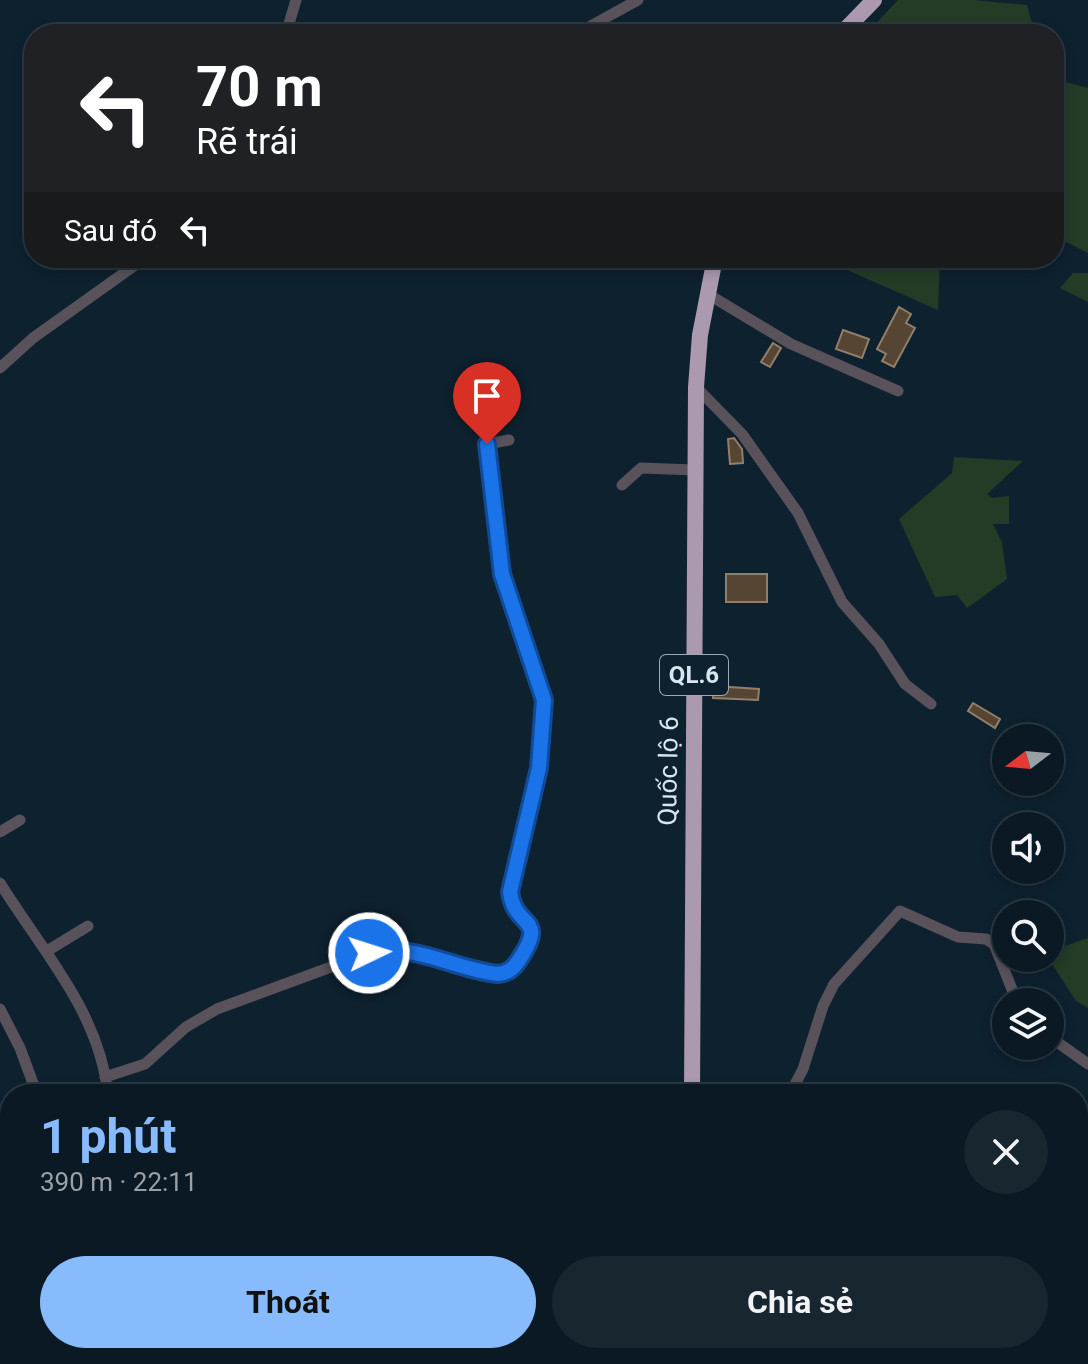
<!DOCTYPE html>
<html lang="vi">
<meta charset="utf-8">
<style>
body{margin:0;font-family:Roboto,sans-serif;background:#182630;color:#f1f3f6;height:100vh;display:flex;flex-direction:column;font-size:30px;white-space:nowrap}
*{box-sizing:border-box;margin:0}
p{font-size:26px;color:#99a0a6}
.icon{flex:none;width:44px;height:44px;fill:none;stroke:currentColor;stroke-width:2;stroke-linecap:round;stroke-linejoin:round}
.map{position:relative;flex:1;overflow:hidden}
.details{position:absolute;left:0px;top:1084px;width:1088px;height:280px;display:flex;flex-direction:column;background:#0a1923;border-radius:32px 32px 0 0;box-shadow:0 4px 12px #0003,0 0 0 2px #2a3841}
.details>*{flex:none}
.top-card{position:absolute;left:24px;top:24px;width:1040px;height:244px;border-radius:32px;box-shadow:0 4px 12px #0003,0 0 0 2px #2a3841;background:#202124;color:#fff;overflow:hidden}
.needle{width:52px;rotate:254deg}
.fabs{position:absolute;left:992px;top:724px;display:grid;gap:16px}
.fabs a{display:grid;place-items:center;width:72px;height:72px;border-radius:50%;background:#0a1923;box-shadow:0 4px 12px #0003,0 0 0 2px #2a3841;font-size:40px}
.pin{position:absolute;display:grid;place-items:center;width:68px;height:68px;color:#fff;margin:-82px -34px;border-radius:50% 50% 50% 0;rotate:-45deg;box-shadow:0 0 8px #0007}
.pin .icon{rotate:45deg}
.me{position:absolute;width:88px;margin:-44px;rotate:86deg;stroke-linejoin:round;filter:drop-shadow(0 0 6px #0008)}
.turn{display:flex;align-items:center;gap:28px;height:168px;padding:0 40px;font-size:36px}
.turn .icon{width:104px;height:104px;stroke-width:2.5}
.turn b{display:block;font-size:56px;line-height:68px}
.then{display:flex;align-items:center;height:76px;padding:0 40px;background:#0003;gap:16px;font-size:30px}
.round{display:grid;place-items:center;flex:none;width:84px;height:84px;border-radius:42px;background:#182630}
.summary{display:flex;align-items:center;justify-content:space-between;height:136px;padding:0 40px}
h1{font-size:48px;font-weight:700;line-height:60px;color:#87bbfb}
.primary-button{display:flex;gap:16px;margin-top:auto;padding:16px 40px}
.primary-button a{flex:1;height:92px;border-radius:48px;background:#87bbfb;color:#111;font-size:32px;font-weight:700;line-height:92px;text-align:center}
.primary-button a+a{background:#182630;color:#f1f3f6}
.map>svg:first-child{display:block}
.green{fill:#243b26}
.building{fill:#574533;stroke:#927f6a;stroke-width:2}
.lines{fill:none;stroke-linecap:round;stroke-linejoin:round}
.minor{stroke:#59525b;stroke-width:11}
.highway{stroke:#ab99af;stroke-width:16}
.route-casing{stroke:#114b97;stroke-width:20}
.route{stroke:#1a73e8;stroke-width:14}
.labels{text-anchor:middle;stroke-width:8;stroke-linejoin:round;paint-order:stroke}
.shield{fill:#0e212f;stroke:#9caab5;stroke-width:2}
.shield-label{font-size:24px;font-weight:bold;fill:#d9e5ef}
.street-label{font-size:26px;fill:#d9e5ef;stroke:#0e212f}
</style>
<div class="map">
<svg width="1088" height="1364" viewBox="0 0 1088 1364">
<rect width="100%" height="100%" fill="#0e212f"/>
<path class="green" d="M 898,0 L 974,0 L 1027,5 L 1035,34 L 866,34 Z
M 1054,79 L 1088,88 L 1088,253 L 1054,236 Z
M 837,258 L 940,258 L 938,310 L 845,269 Z
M 1073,273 L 1088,273 L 1088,302 L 1060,288 Z
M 954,457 L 1023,461 L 987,494 L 992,498 L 1009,496 L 1009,524 L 993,524 L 1002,542 L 1007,579 L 967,608 L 957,595 L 935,597 L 899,519 L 952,473 Z
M 1088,938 L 1088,1008 L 1076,1001 L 1048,958 L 1050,951 Z
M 1088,1314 L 1088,1364 L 963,1364 L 976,1354 L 1078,1354 L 1078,1315 Z"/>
<path class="building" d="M 899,307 L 911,314 L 906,323 L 915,328 L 894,367 L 882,361 L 886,354 L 877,349 Z
M 843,330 L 869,339 L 862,358 L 836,349 Z
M 773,343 L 781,348 L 770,367 L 761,362 Z
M 734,438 L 742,449 L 743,463 L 730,464 L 728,439 Z
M 726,574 L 767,574 L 767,602 L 726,602 Z
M 714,686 L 759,689 L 758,700 L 713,698 Z
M 973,703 L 1000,719 L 995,728 L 968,711 Z"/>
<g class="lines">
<path class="minor" d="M 286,34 L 296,0
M 576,34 L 638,0
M 682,258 L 714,262
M 706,293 L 791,344 L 898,391
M 0,368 L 33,338 L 145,258
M 696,387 L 742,434 L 798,513 L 842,602 L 879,644 L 905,684 L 931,704
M 622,485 L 641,468 L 695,470
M 0,832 L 20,820
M 0,883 C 42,951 99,1011 108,1094
M 47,951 L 88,926
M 0,1009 L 20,1048 L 37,1094
M 1050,1037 L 1088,1064
M 105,1077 L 145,1064 L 186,1027 L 217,1009 L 369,953 L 411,950 L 498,974 C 515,972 532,948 532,931 L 513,906 L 510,892 L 539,768 L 544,700 L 502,574 L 496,506 L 486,448 L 487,444 L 509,440
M 80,1094 L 107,1088
M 790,1094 L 803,1069 L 823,1006 L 834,984 L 900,911 L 958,937 L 986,939 L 994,944 L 1017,1002
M 0,1247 L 10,1249
M 1078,1293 L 1088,1291
M 0,1295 L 10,1289
M 148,1354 L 166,1364
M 88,1364 L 111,1354
M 239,1364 L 241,1361"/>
<path class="highway" d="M 841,34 L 874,0
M 692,1094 L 696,387 L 700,335 L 715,258
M 646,1364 L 650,1354"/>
</g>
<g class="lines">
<defs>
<path id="route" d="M 369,953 C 417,943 452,969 498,974 C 508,973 513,969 519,960 C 549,915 515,930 510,892 L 539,768 L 544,700 L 502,574 L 487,444"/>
</defs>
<use href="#route" class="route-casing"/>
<use href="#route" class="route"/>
</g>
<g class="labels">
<rect class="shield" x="660" y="655" width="68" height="40" rx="6"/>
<g class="shield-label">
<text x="694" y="683">QL.6</text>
</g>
<g class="street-label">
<text transform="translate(668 771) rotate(-89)" y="9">Quốc lộ 6</text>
</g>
</g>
</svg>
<div class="fabs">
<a><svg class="needle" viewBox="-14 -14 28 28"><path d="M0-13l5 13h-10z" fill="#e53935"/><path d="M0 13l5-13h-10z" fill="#99a0a6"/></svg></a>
<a><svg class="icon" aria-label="sound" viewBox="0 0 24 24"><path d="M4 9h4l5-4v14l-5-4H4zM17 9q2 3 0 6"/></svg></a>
<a><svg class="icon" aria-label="search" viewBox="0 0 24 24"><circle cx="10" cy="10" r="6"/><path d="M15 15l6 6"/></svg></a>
<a><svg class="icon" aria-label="layers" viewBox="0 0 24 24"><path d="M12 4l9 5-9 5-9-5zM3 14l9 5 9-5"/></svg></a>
</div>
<div class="pin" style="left:487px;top:444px;background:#d93025"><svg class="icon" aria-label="arrive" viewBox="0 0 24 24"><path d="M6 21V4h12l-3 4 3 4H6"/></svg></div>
<svg class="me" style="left:369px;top:953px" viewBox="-20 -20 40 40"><circle r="17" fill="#1a73e8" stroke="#fff" stroke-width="3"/><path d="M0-11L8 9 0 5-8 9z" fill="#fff"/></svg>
<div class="top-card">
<div class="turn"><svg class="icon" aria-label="left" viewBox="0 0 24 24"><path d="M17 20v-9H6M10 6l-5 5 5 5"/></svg><div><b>70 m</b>Rẽ trái</div></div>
<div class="then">Sau đó<svg class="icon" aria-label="left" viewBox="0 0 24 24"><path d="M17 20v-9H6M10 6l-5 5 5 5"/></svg></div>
</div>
<section class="details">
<div class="summary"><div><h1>1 phút</h1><p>390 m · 22:11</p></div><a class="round"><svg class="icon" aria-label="close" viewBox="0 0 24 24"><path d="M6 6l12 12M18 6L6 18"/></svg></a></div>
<div class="primary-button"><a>Thoát</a><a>Chia sẻ</a></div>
</section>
</div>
